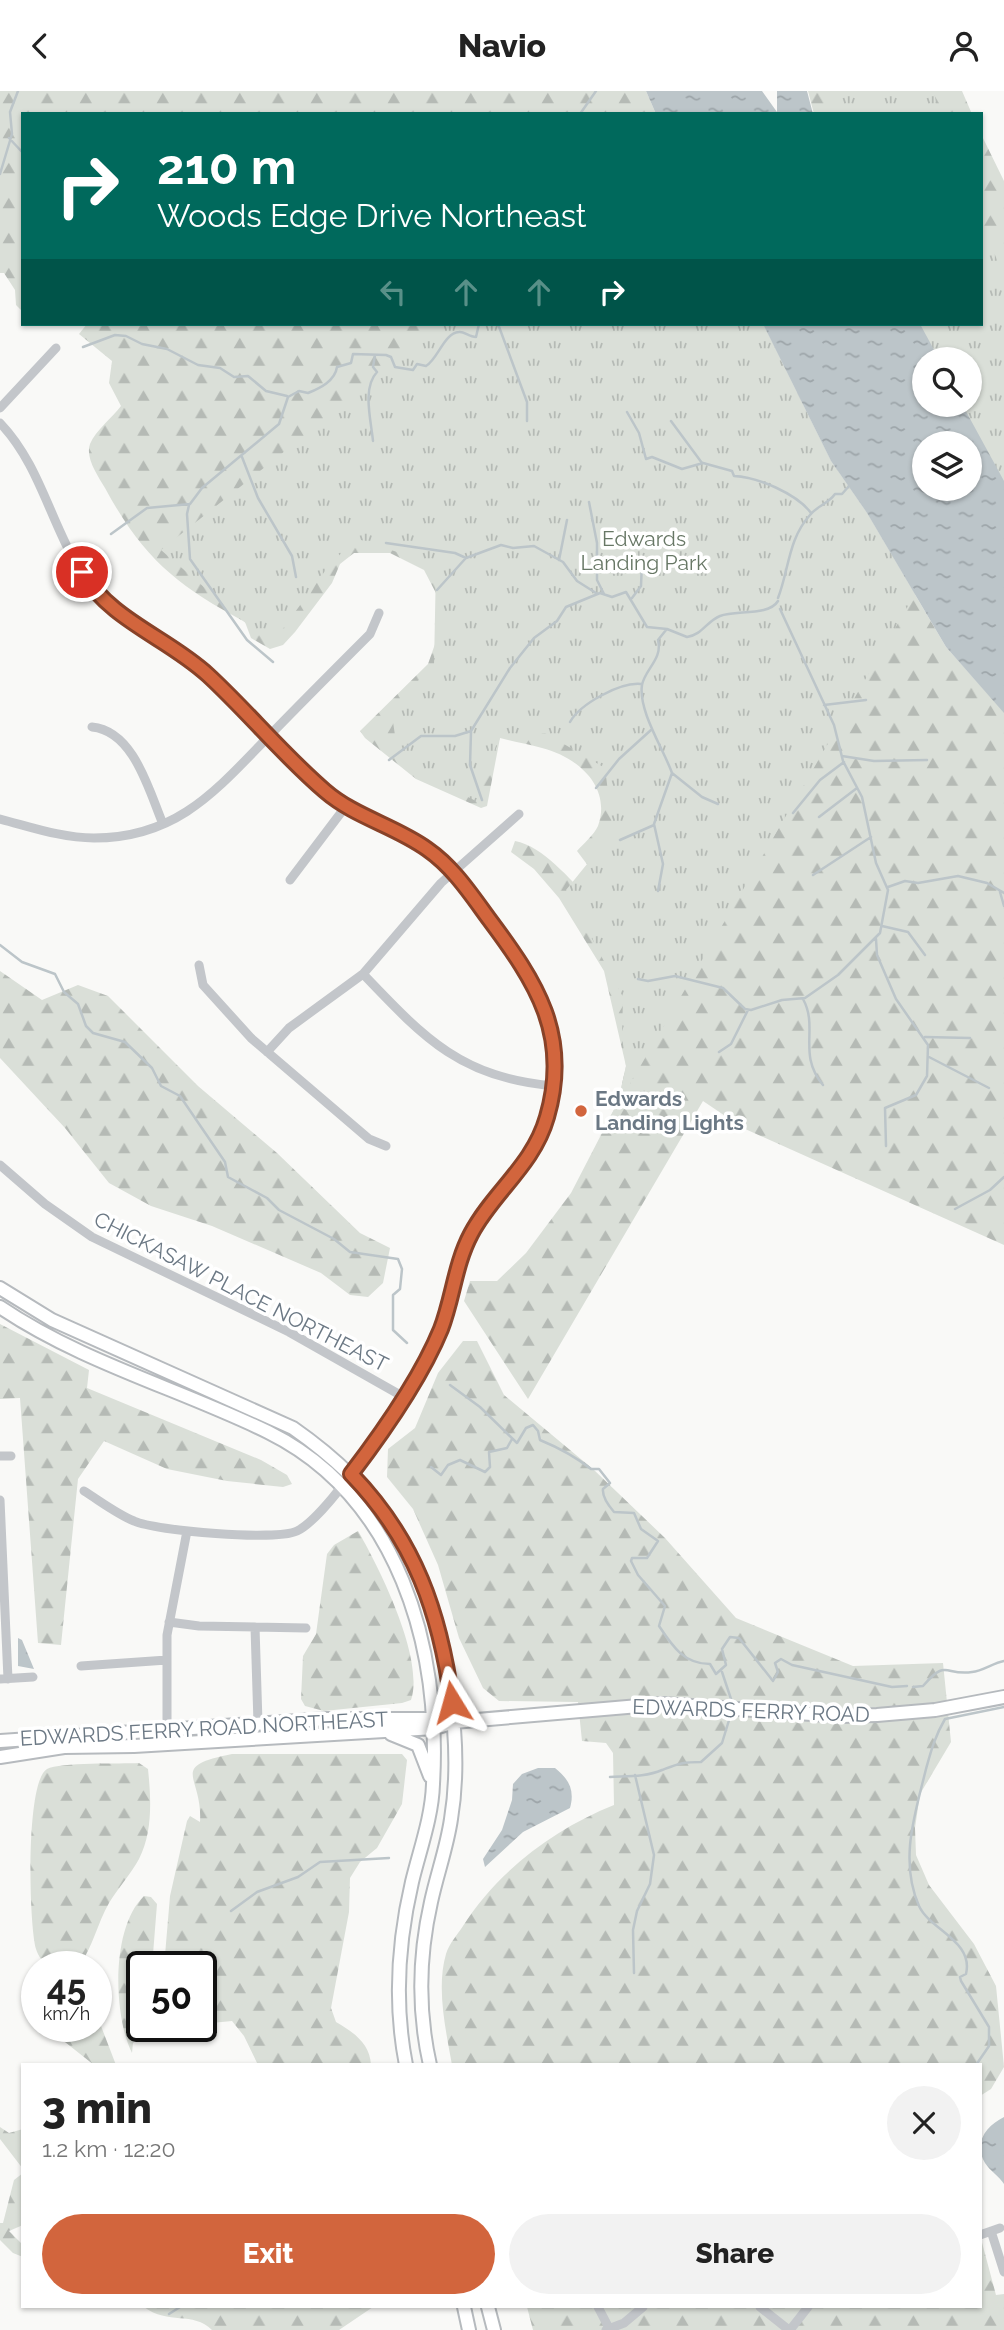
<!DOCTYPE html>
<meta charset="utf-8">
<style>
body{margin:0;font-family:Raleway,sans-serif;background:#f2f2f2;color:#222;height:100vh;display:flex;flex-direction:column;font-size:26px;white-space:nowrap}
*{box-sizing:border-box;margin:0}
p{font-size:23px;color:#767676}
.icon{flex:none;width:38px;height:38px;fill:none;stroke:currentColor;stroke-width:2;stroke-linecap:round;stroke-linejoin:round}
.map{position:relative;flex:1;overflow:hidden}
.side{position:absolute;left:21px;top:1972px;width:961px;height:245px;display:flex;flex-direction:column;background:#fff;border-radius:0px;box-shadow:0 2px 5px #0004}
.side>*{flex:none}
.top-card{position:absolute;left:21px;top:21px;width:962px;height:214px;border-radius:0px;box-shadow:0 2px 5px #0004;background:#00695c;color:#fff;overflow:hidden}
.fabs{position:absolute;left:912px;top:256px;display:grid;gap:14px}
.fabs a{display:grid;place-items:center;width:70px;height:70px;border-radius:50%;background:#fff;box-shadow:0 2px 5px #0004;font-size:35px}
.speed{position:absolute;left:21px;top:1860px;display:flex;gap:14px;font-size:35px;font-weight:700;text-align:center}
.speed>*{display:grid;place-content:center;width:91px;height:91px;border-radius:50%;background:#fff;box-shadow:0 2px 5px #0004;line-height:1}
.speed small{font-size:18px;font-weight:400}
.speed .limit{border:4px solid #111;border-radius:10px;background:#fff;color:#111}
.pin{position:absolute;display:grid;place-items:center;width:60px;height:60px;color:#fff;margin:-30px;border:4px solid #fff;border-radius:50%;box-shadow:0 2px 7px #0007}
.me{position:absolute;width:77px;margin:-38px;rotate:352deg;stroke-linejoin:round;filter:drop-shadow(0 0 5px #0008)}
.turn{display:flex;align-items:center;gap:24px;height:147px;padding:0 21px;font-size:32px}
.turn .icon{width:91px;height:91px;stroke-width:2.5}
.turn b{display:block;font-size:49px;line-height:60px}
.lanes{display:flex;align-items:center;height:66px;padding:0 21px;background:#0003;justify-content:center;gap:35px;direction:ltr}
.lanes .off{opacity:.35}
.round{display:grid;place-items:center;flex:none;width:74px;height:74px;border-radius:37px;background:#f2f2f2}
.summary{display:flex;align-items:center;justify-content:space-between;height:119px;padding:0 21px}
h1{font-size:42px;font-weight:800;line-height:52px}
.button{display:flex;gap:14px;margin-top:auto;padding:14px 21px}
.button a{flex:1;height:80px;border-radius:42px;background:#d2653d;color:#fff;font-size:28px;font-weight:800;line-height:80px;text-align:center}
.button a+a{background:#f2f2f2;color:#222}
header{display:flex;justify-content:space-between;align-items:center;height:91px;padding:0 21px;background:#fff;font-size:32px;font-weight:800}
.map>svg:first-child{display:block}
.forest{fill:url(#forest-firs)}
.park{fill:url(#park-tufts)}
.water{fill:url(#water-ripples);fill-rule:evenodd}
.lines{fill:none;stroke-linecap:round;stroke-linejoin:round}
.stream{stroke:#bcc5c9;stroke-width:2.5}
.secondary-casing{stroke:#b6babe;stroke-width:16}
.minor{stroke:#c3c6ca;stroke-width:9}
.secondary{stroke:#fff;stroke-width:12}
.route-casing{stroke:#884228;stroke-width:18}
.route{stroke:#d2653d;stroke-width:12}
.poi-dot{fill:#d2653d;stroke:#fff;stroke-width:2.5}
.labels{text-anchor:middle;stroke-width:7;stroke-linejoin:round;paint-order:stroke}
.park-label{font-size:21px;fill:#677765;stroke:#fff}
.poi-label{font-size:21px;font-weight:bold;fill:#6b7884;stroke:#fff;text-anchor:start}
.street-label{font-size:21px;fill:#6b7884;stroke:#fff}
</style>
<header><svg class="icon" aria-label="back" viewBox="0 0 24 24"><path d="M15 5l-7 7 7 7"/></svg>Navio<svg class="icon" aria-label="person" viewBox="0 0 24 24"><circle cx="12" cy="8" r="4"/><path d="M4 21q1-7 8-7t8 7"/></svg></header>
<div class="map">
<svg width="1004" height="2239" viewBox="0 0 1004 2239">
<defs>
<pattern id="forest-firs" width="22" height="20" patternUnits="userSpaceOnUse" patternTransform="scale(1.75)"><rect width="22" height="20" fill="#dadfd8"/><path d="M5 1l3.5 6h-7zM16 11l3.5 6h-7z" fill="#b5bab5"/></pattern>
<pattern id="park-tufts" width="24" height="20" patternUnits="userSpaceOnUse" patternTransform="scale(1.75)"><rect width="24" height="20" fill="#dadfd8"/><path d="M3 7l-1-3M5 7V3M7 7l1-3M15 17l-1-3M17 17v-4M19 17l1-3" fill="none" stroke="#b5bab5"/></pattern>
<pattern id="water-ripples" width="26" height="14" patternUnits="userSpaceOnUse" patternTransform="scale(1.75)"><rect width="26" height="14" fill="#bcc5c9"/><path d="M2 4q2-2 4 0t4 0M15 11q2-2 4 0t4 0" fill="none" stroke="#9da5a9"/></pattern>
</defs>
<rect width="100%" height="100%" fill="#f9f9f7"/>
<path class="forest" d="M 0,0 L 646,0 L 656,23 L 23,23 L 23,221 L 16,214 L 15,199 L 4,182 L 0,182 Z
M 808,0 L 962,0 L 972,23 L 814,23 Z
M 982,45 L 1004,90 L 1004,390 L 970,313 L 970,268 L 982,233 Z
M 87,233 L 763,233 L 831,370 L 867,422 L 946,556 L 1004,621 L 1004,1154 L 743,1037 L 703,1010 L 528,1308 L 464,1210 L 470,1190 L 497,1190 L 526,1162 L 571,1102 L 618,1011 L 626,975 L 604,880 L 559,807 L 534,778 L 511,761 L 515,750 C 543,755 570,789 590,808 L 589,776 L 577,760 C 583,753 594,744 598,735 C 612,695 577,666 542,657 C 528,653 514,651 500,647 L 487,715 L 481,717 L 416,688 L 365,647 L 360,640 L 428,573 L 435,553 L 437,504 L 424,479 L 390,462 L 354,462 L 340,473 L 332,492 L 295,541 L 283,554 L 270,558 L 251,547 L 245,531 C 176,494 143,467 105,397 C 98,385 85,367 90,353 C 96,339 112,327 121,315 L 109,292 L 112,270 L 79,243 Z
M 0,880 L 42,909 L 78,894 L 108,905 L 198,995 L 277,1062 L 360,1142 L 390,1157 L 383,1192 L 368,1206 L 350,1204 L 321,1182 L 212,1135 L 151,1115 L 109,1092 L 65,1037 L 0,967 Z
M 0,1233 L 89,1279 L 87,1297 L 261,1369 L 287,1384 L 292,1393 L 283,1396 L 227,1390 L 167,1378 L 104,1350 L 78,1388 L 61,1554 L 38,1552 L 20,1307 L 0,1308 Z
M 463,1250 L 477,1250 L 504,1304 L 594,1379 L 665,1447 L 736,1527 L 853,1575 L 943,1572 L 951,1651 L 920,1703 L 915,1737 L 916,1764 L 929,1794 L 974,1853 L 996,1895 L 1004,1976 L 991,1998 L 980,2005 L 980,1974 L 452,1974 C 446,1940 436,1897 446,1863 C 449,1853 457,1844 463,1835 C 498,1780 554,1738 614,1714 L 613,1662 L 606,1652 L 582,1650 L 578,1611 L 499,1610 L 483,1597 L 459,1547 L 438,1474 L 413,1418 L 387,1386 L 388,1358 L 415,1337 L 438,1282 Z
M 358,1440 C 379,1476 425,1568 411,1609 L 402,1612 L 324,1620 L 305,1615 L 301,1608 L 303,1565 L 316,1543 L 327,1463 L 334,1454 Z
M 232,1663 L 402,1663 L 407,1669 L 402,1713 L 377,1757 L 360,1771 L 350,1787 L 349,1821 L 331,1917 L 336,1931 C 353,1941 370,1952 371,1974 L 258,1974 L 244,1945 L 232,1930 L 201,1933 L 201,1876 L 164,1876 L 170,1805 L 187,1730 L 190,1725 L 200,1731 C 203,1684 167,1676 232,1663 Z
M 139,1672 L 148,1678 C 151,1707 153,1741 139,1768 C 131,1783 118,1797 109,1812 C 97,1833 93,1856 79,1875 L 48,1876 C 43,1871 38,1865 36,1858 C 29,1834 25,1691 47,1678 C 60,1671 121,1673 139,1672 Z
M 144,1805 L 151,1806 L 157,1813 L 152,1876 L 142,1876 L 142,1936 L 148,1936 L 148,1940 L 133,1952 L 132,1962 C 113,1924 111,1836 144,1805 Z
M 96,1922 L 116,1974 L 94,1974 L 46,1936 L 96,1936 Z
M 0,2036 L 9,2042 L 23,2038 L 23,2078 L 0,2048 Z
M 23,2082 L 23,2134 L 9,2140 L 23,2154 L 23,2166 L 13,2162 L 0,2149 L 0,2132 L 3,2132 L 14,2089 Z
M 980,2144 L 996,2204 L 1004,2203 L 1004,2239 L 533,2239 L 527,2216 L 980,2216 Z
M 144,2216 L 373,2216 L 339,2239 L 212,2239 C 193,2220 168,2234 144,2216 Z"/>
<path class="park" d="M 823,0 L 934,0 L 938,23 L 826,23 Z
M 982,132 L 1004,186 L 1004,504 L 970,397 L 970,352 L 932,313 L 970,313 L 970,268 L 924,268 L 904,233 L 982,233 Z
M 444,233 L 763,233 L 831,370 L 867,422 L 915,503 L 598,1048 L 618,1011 L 626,975 L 622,946 L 623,906 L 566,799 L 613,741 L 605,677 L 545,642 L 500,647 L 476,710 L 399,672 L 391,617 L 434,574 L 436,474 L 355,447 L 325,480 L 271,554 L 161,459 Z"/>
<path class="water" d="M 646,0 L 762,0 L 777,21 L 777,0 L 807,0 L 813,23 L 656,23 Z
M 763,233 L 920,233 L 939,268 L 924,268 L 924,313 L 962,313 L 1004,390 L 1004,622 L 946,556 L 867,422 L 831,370 ZM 924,352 L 970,352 L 970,397 L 924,397 Z
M 18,1547 L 22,1549 L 34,1578 L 18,1575 Z
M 538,1677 L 555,1677 C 569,1688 575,1699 570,1717 L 523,1741 L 485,1776 L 483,1768 L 502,1739 L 512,1709 L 513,1693 L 522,1683 Z
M 1004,2026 L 1004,2093 C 999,2085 990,2080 985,2072 C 973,2052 986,2035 1004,2026 Z"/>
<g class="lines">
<path class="stream" d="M 580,23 L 596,0
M 9,47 L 23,62
M 0,83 L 12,43 L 10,21 L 18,0
M 498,233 L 527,311 L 527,330
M 83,256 L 115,244 L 126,245 L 142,253 L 167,258 L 198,274 L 220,277 L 234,286 L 248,285 L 266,300 L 287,305
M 627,321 L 639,342 L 646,368 L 652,366 L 682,378 L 703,372 L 732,380 L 734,385 C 758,386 797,403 811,422
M 671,330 L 702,372
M 373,350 C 371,329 362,297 377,281 L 373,276 L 375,264
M 242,366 L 258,407 L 292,465 L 296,486
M 589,411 L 597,452 L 597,489 L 604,503
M 189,414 L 187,423 L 190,468 L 247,549 L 273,571
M 111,443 L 147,417 L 190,413 L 202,397 L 279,333 L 288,306 L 299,300 L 308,302 C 320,297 335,290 337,276 L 351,272 L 353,263 L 386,264 L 391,266 L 395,276 L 413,279 L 417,273 L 426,275 C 438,268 444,242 459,241 C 464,240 469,246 476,246 L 479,233
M 386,452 L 455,462 L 466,467 L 501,454 L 513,457 L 534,455 L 563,471 L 577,490 L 596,502
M 559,469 L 567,429
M 437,499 L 465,468
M 632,507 L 641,495 L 642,470
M 778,507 C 789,479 788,448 810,424 C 817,415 828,413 835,403 L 842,403 L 849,395
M 824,614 L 866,609
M 570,631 C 580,613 620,591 641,593
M 471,641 L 470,674 L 482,709
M 842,665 L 874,670 L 927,669
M 389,669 L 421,645 L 455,645 L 471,640 L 510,577 L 534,547 L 557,530 L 566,516 L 600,502 L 612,506 L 626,501 L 647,536 L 667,538 L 687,546 C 702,544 707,530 720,525 C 736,519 769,525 778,510
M 672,682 L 702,706 L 718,713
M 596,697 L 619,668 L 651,639
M 793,722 L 820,689 L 844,671
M 819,726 L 857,697
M 620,749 L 654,734
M 813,784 L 871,746
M 888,796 L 905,790 L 918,792 L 958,785 L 987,792 L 1004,802
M 658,800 L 663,773 L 654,733 L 672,682 C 664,659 638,620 642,594 C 645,578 663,568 658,549 L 666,539
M 1000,801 L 1004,815
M 882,835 L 908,841 L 925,864
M 876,848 L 877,864 L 896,908 L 928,954 L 927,985 L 916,1004 L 885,1017 L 886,1055
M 0,854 L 22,871 L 55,883 L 64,901 L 78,913 L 86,935 L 93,942 L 125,951 L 152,977 L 161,995 L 180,1005 L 225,1071 L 228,1086 L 267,1107 L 279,1119 L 334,1148 L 350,1161 L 398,1168 L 402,1178 L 400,1198 L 393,1204 L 393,1239 L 407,1252
M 638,888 L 648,890 L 675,885 L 723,897 L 745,918 L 751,919 L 782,909 L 805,907 L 838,884 L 880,842 L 888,799 L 876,772 L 862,706 L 843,670 L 834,634 L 780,518
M 803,908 C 819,937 797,963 823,994
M 925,946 L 970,947
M 719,961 L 731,953 L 748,919
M 929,966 L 989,997
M 955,1118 L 990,1099 L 1004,1086
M 450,1294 L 480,1316 L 517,1352 L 526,1337 L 533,1334 L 538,1340 L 540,1349 C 557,1356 576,1366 591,1378 L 599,1378 L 610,1392 L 603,1398 C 602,1406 608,1414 614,1421 L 634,1422 L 641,1438 L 658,1450 L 647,1467 L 632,1467 L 631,1470 L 638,1484 L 665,1515 L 659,1535 C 673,1556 684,1573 710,1573 L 716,1583 L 726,1574 L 722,1558 L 730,1546 L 739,1547 L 773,1590 L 778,1581 L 775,1572 L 781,1568 L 792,1574 L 892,1596 L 907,1595
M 431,1376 L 441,1384 L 448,1374 L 460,1369 L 485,1381 L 490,1376 L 489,1361 L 507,1357 L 512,1348
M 722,1581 L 732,1611
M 913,1596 L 923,1595 C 947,1567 944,1585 972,1581 C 983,1580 993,1572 1004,1570
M 610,1686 C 627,1685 646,1686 662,1679 C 678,1673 682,1671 701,1671 L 722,1652 L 730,1626
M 231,1820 L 257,1801 L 298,1786 L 320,1771 L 389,1767
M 634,1882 L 633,1839 L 637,1820 L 650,1793 L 654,1764 L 635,1684
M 976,1974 L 989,1955 L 989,1936 L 961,1890 L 960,1886 L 966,1883 C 974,1850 930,1839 919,1815 C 899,1769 915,1723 926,1678 C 931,1660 935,1645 945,1628 L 1004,1616
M 169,2223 L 180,2216"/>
<defs>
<path id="secondary" d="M 0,1197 L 52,1229 L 293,1337 C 392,1406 434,1483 450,1601 C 456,1643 458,1686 451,1728 C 447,1756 437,1783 431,1811 C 419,1864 418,1921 430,1974
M 0,1216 C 81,1271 180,1298 268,1341 C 399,1406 441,1556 433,1693 C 432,1726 420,1758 412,1791 C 398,1851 394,1913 406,1974
M 391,1643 L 418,1654 L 430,1685
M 0,1650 L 327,1628 L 440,1628
M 0,1666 L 64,1656 L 134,1655 L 435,1637 L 454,1631 L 662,1613 L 842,1625 L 877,1624 L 935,1619 L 1004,1606
M 464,2216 L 469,2239
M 488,2216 L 494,2239"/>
</defs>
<use href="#secondary" class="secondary-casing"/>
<path class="minor" d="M 0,317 L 56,257
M 0,332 C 47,381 53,453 98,503 C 122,529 157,543 185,565 C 237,605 277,660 328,702 C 358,727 397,736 428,759 C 462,783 526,870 542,909 C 558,947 559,991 546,1030 C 531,1077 491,1103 469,1146 C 454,1176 453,1209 440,1240 C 423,1280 333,1423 297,1440 C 276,1450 156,1440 134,1430 C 117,1423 100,1410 84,1400
M 92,636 C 134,640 149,700 163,733
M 0,728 C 31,736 62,747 94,747 C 179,747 218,697 272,642 C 304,609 337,576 370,543 L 379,522
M 290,789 L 346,715
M 199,874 L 203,894 L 251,947 L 369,1048 L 386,1055
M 363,883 C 424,947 461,987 554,995
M 267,961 L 289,937 L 363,883 L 441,792 L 519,723
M 0,1074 L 45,1113 L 92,1146 L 289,1241 L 402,1305
M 0,1365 L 11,1365
M 0,1409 L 8,1588
M 169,1531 L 199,1535 L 306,1537
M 255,1536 L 258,1632
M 81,1575 L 167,1569
M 0,1588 L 33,1586
M 167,1643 L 167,1544 L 187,1440
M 991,2140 L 1004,2181
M 980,2144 L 1000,2137
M 598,2216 L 609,2237
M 760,2216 L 789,2239
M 606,2239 L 624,2232 L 643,2216
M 790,2239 L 808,2216"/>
<use href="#secondary" class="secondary"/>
</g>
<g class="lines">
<defs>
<path id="route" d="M 82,481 C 110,529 168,547 208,584 C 248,621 283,664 325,700 C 355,726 395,735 427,758 C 453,776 470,802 489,828 C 536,891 571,944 547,1026 C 533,1075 493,1101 471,1143 C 455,1173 453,1207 441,1238 C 421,1287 383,1341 351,1383 C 415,1449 440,1522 452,1611"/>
</defs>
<use href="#route" class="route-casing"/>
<use href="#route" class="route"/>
</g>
<circle class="poi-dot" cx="581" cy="1020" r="7"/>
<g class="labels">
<g class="park-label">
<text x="644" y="455">Edwards<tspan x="644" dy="24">Landing Park</tspan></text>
</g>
<g class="poi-label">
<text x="595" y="1015">Edwards<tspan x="595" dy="24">Landing Lights</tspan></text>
</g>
<g class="street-label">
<text transform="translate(241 1201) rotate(27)" y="7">CHICKASAW PLACE NORTHEAST</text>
<text transform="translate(751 1620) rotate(2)" y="7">EDWARDS FERRY ROAD</text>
<text transform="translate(204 1638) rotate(-3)" y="7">EDWARDS FERRY ROAD NORTHEAST</text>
</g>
</g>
</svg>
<div class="fabs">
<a><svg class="icon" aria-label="search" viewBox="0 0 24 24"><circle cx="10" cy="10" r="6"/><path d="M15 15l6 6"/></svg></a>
<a><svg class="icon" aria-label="layers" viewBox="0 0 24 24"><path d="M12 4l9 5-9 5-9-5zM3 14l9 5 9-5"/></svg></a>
</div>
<div class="speed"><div>45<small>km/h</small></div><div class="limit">50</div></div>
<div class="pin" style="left:82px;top:481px;background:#d93025"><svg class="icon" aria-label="arrive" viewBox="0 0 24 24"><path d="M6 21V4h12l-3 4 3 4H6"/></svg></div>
<svg class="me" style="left:452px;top:1611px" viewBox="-20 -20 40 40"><path d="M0-17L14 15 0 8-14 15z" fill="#d2653d" stroke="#fff" stroke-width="4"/></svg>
<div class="top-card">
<div class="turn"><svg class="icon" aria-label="right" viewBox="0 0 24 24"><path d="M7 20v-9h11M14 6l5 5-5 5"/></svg><div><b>210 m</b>Woods Edge Drive Northeast</div></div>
<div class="lanes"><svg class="icon off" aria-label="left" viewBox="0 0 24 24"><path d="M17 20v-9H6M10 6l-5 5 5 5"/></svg><svg class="icon off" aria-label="ahead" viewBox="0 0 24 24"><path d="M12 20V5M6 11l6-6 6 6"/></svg><svg class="icon off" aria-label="ahead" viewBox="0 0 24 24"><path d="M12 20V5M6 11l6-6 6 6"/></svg><svg class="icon" aria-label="right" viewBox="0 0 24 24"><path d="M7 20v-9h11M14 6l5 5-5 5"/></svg></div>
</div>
<section class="side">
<div class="summary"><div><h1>3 min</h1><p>1.2 km · 12:20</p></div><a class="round"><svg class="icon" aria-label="close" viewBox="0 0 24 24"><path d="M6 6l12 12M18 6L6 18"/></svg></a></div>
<div class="button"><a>Exit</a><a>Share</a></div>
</section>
</div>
